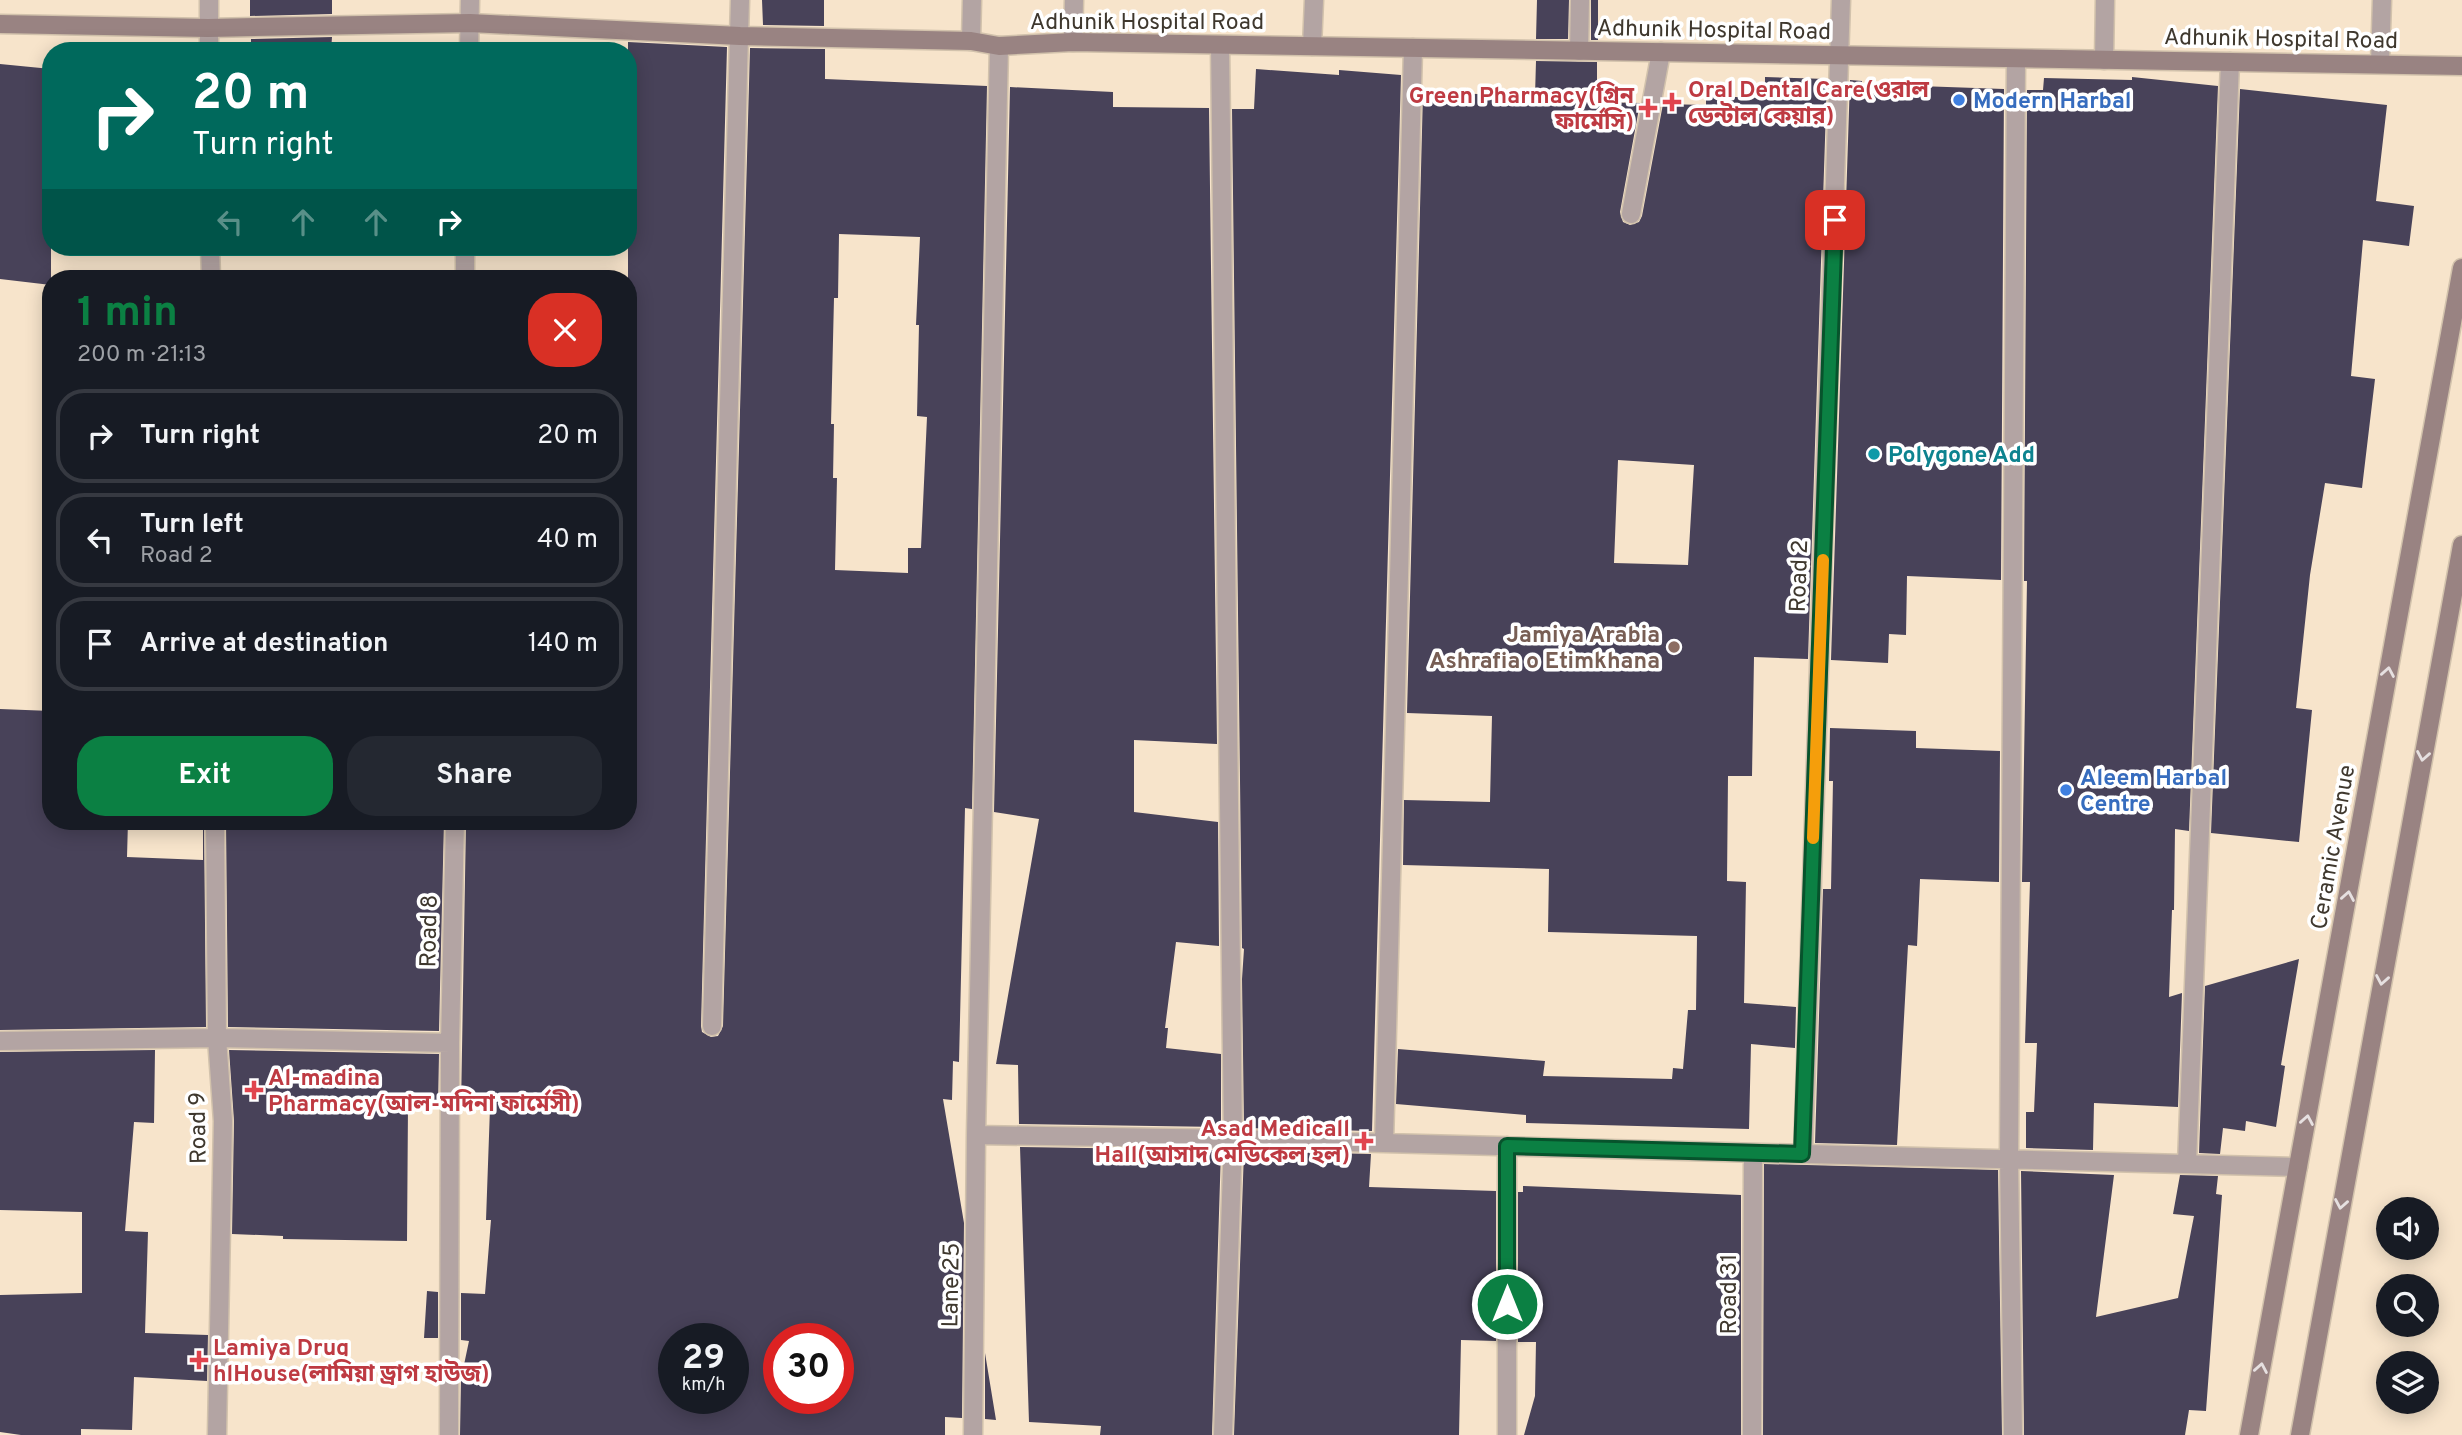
<!DOCTYPE html>
<meta charset="utf-8">
<style>
body{margin:0;font-family:Overpass,"Noto Sans Bengali",sans-serif;background:#242831;color:#f1f3f6;height:100vh;display:flex;flex-direction:column;font-size:26px;white-space:nowrap}
*{box-sizing:border-box;margin:0}
p{font-size:23px;color:#9ea1a6}
.icon{flex:none;width:38px;height:38px;fill:none;stroke:currentColor;stroke-width:2;stroke-linecap:round;stroke-linejoin:round}
.map{position:relative;flex:1;overflow:hidden}
.sheet{position:absolute;left:42px;top:270px;width:595px;height:560px;display:flex;flex-direction:column;background:#171b24;border-radius:28px;box-shadow:0 4px 18px #0003}
.sheet>*{flex:none}
.hud{position:absolute;left:42px;top:42px;width:595px;height:214px;border-radius:28px;box-shadow:0 4px 18px #0003;background:#00695c;color:#fff;overflow:hidden}
.tools{position:absolute;left:2376px;top:1197px;display:grid;gap:14px}
.tools a{display:grid;place-items:center;width:63px;height:63px;border-radius:50%;background:#171b24;box-shadow:0 4px 18px #0003;font-size:35px}
.speed{position:absolute;left:658px;top:1323px;display:flex;gap:14px;font-size:35px;font-weight:700;text-align:center}
.speed>*{display:grid;place-content:center;width:91px;height:91px;border-radius:50%;background:#171b24;box-shadow:0 4px 18px #0003;line-height:1}
.speed small{font-size:18px;font-weight:400}
.speed .limit{border:10px solid #d22;background:#fff;color:#111}
.pin{position:absolute;display:grid;place-items:center;width:60px;height:60px;color:#fff;margin:-30px;border-radius:14px;box-shadow:0 4px 10px #0006}
.me{position:absolute;width:77px;margin:-38px;rotate:0deg;stroke-linejoin:round;filter:drop-shadow(0 0 5px #0008)}
.turn{display:flex;align-items:center;gap:24px;height:147px;padding:0 35px;font-size:32px}
.turn .icon{width:91px;height:91px;stroke-width:2.5}
.turn b{display:block;font-size:49px;line-height:60px}
.lanes{display:flex;align-items:center;height:66px;padding:0 35px;background:#0003;justify-content:center;gap:35px;direction:ltr}
.lanes .off{opacity:.35}
.round{display:grid;place-items:center;flex:none;width:74px;height:74px;border-radius:28px;background:#242831}
.summary{display:flex;align-items:center;justify-content:space-between;height:119px;padding:0 35px}
h1{font-size:42px;font-weight:700;line-height:52px;color:#0b8043}
.cta{display:flex;gap:14px;margin-top:auto;padding:14px 35px}
.cta a{flex:1;height:80px;border-radius:28px;background:#0b8043;color:#fff;font-size:28px;font-weight:700;line-height:80px;text-align:center}
.cta a+a{background:#242831;color:#f1f3f6}
ul{padding:0;list-style:none}
li{display:flex;align-items:center;gap:21px;height:94px;margin:0 14px 10px;padding:0 21px;border:4px solid #363941;border-radius:28px}
li div{flex:1}
li b{display:block;font-size:26px}
li em{font-style:normal}
.map>svg:first-child{display:block}
.building{fill:#484259;fill-rule:evenodd}
.lines{fill:none;stroke-linecap:round;stroke-linejoin:round}
.street-casing{stroke:#d2c2ac;stroke-width:21}
.secondary-casing{stroke:#d2c2ac;stroke-width:21}
.street{stroke:#b3a4a3;stroke-width:18}
.secondary{stroke:#998382;stroke-width:18}
.oneway{stroke:#e6e0e0}
.route-casing{stroke:#07532c;stroke-width:18}
.route{stroke:#0b8043;stroke-width:12}
.slow{stroke:#f59e0b;stroke-width:12}
.shop-dot{fill:#3f7fe0;stroke:#fff;stroke-width:2.5}
.health-dot{fill:#e0444e;stroke:#fff;stroke-width:2.5}
.culture-dot{fill:#0f9aa8;stroke:#fff;stroke-width:2.5}
.education-dot{fill:#8d6e63;stroke:#fff;stroke-width:2.5}
.labels{text-anchor:middle;stroke-width:7;stroke-linejoin:round;paint-order:stroke}
.street-label{font-size:23px;fill:#3f382e;stroke:#fff}
.health-label{font-size:23px;font-weight:bold;fill:#be3a42;stroke:#fff;text-anchor:start}
.shop-label{font-size:23px;font-weight:bold;fill:#366cbe;stroke:#fff;text-anchor:start}
.culture-label{font-size:23px;font-weight:bold;fill:#0d838f;stroke:#fff;text-anchor:start}
.education-label{font-size:23px;font-weight:bold;fill:#785e54;stroke:#fff;text-anchor:end}
</style>
<div class="map">
<svg width="2462" height="1435" viewBox="0 0 2462 1435">
<rect width="100%" height="100%" fill="#f7e4cb"/>
<path class="building" d="M 250,0 L 332,0 L 332,14 L 250,16 Z
M 762,0 L 824,0 L 824,26 L 763,25 Z
M 1537,0 L 1569,0 L 1568,39 L 1536,39 Z
M 1591,0 L 1598,0 L 1598,40 L 1591,40 Z
M 332,37 L 331,51 L 251,51 L 251,39 Z
M 628,42 L 727,47 L 701,1026 L 702,1032 L 711,1037 L 718,1036 L 723,1026 L 750,48 L 825,49 L 825,79 L 987,86 L 972,809 L 965,808 L 959,1062 L 953,1061 L 952,1100 L 943,1099 L 964,1223 L 962,1418 L 945,1417 L 945,1435 L 460,1435 L 461,1379 L 469,1341 L 461,1340 L 461,1293 L 485,1294 L 491,1220 L 486,1220 L 490,1108 L 461,1107 L 466,822 L 591,828 L 591,821 L 628,821 ZM 839,234 L 920,237 L 916,325 L 919,325 L 917,416 L 927,417 L 921,548 L 908,548 L 908,573 L 835,570 L 837,478 L 833,478 L 834,424 L 831,424 L 834,298 L 838,298 ZM 674,1339 L 733,1339 L 733,1398 L 674,1398 ZM 779,1339 L 838,1339 L 838,1398 L 779,1398 Z
M 1536,61 L 1597,62 L 1597,102 L 1640,103 L 1620,212 L 1623,222 L 1630,225 L 1639,222 L 1642,216 L 1663,104 L 1706,105 L 1706,96 L 1765,98 L 1765,77 L 1827,79 L 1808,659 L 1754,657 L 1752,776 L 1728,776 L 1727,881 L 1746,882 L 1744,1003 L 1796,1007 L 1795,1048 L 1751,1044 L 1749,1129 L 1526,1123 L 1526,1115 L 1396,1104 L 1398,1049 L 1545,1061 L 1543,1076 L 1672,1079 L 1673,1068 L 1683,1069 L 1688,1010 L 1696,1010 L 1697,936 L 1548,932 L 1549,869 L 1403,865 L 1404,800 L 1490,802 L 1492,716 L 1407,713 L 1423,92 L 1535,96 ZM 1618,460 L 1694,465 L 1688,565 L 1614,563 Z
M 0,64 L 51,69 L 51,285 L 0,279 Z
M 1256,69 L 1339,75 L 1339,70 L 1401,75 L 1372,1131 L 1244,1128 L 1242,979 L 1244,949 L 1242,948 L 1232,109 L 1254,109 Z
M 2132,77 L 2218,86 L 2189,831 L 2175,829 L 2174,910 L 2172,910 L 2169,997 L 2182,993 L 2178,1107 L 2094,1103 L 2093,1150 L 2026,1148 L 2026,1112 L 2034,1112 L 2037,1043 L 2025,1043 L 2030,882 L 2022,882 L 2027,581 L 2024,581 L 2027,90 L 2043,90 L 2044,78 L 2132,80 Z
M 1850,80 L 1862,81 L 1862,84 L 2004,89 L 2001,580 L 1907,576 L 1906,635 L 1889,634 L 1888,663 L 1831,660 Z
M 1010,87 L 1113,92 L 1113,107 L 1209,108 L 1217,744 L 1134,740 L 1134,812 L 1218,822 L 1219,946 L 1176,942 L 1165,1028 L 1168,1028 L 1166,1048 L 1221,1054 L 1221,1127 L 1019,1124 L 1018,1065 L 996,1064 L 1039,819 L 994,812 Z
M 2240,89 L 2387,105 L 2376,201 L 2414,206 L 2409,246 L 2363,240 L 2351,376 L 2375,379 L 2362,488 L 2325,483 L 2310,575 L 2296,708 L 2312,710 L 2299,842 L 2211,833 Z
M 0,709 L 51,711 L 51,821 L 128,821 L 127,857 L 203,860 L 203,821 L 204,821 L 206,1027 L 0,1030 Z
M 1830,728 L 1916,731 L 1916,748 L 2000,751 L 1999,882 L 1920,879 L 1917,946 L 1908,945 L 1897,1145 L 1815,1143 L 1823,889 L 1831,889 L 1833,781 L 1829,781 Z
M 226,821 L 444,821 L 439,1031 L 228,1027 Z
M 2299,959 L 2281,1065 L 2285,1066 L 2276,1127 L 2246,1121 L 2245,1131 L 2223,1128 L 2220,1154 L 2199,1153 L 2205,986 Z
M 155,1050 L 154,1123 L 134,1122 L 125,1231 L 148,1232 L 145,1333 L 208,1335 L 207,1381 L 134,1377 L 132,1430 L 81,1429 L 81,1435 L 21,1435 L 0,1432 L 0,1295 L 82,1293 L 82,1212 L 0,1210 L 0,1052 Z
M 229,1050 L 439,1054 L 438,1106 L 408,1105 L 407,1241 L 283,1239 L 283,1236 L 232,1234 L 234,1121 Z
M 1020,1147 L 1221,1150 L 1212,1435 L 1100,1435 L 1101,1426 L 1029,1422 Z
M 1244,1151 L 1371,1154 L 1369,1187 L 1496,1191 L 1496,1341 L 1461,1340 L 1459,1435 L 1234,1435 Z
M 1764,1164 L 1998,1170 L 2002,1435 L 1763,1435 Z
M 2021,1171 L 2114,1175 L 2096,1317 L 2178,1298 L 2194,1216 L 2173,1214 L 2180,1175 L 2218,1176 L 2216,1194 L 2222,1195 L 2206,1411 L 2189,1410 L 2185,1435 L 2024,1435 Z
M 1523,1186 L 1741,1195 L 1741,1435 L 1524,1435 L 1535,1396 L 1536,1342 L 1518,1342 L 1518,1192 L 1523,1192 Z
M 427,1291 L 438,1292 L 438,1338 L 424,1338 Z
M 985,1353 L 996,1420 L 985,1419 Z"/>
<g class="lines">
<defs>
<path id="street" d="M 971,41 L 972,0
M 1073,42 L 1074,0
M 1220,45 L 1233,1139 L 1223,1435
M 1312,46 L 1314,0
M 209,51 L 209,0
M 469,51 L 470,0
M 1579,51 L 1580,0
M 2104,60 L 2105,0
M 2380,63 L 2382,0
M 1631,214 L 1661,52
M 210,247 L 211,278
M 465,278 L 465,247
M 215,821 L 217,1038 L 223,1121 L 217,1435
M 712,1026 L 740,0
M 0,1041 L 217,1038 L 450,1043
M 976,1135 L 1233,1139 L 2298,1167
M 1384,1143 L 1413,48
M 1803,1154 L 1841,0
M 2187,1164 L 2230,62
M 449,1435 L 450,1043 L 455,821
M 973,1435 L 976,1135 L 999,46
M 1507,1435 L 1507,1146
M 1752,1435 L 1753,1153
M 2013,1435 L 2009,1159 L 2016,59"/>
<path id="secondary" d="M 0,24 L 208,28 L 470,23 L 740,36 L 971,41 L 999,46 L 1073,42 L 2462,66
M 2249,1435 L 2462,268
M 2300,1435 L 2462,545"/>
</defs>
<use href="#street" class="street-casing"/>
<use href="#secondary" class="secondary-casing"/>
<use href="#street" class="street"/>
<use href="#secondary" class="secondary"/>
</g>
<defs><path id="oneway-chevron" d="M-2-3.5L2.5 0L-2 3.5" fill="none" stroke-width="1.6" stroke-linecap="round" stroke-linejoin="round" transform="scale(1.75)"/></defs>
<g class="oneway">
<use href="#oneway-chevron" transform="translate(2388 672) rotate(-80)"/>
<use href="#oneway-chevron" transform="translate(2423 756) rotate(100)"/>
<use href="#oneway-chevron" transform="translate(2348 896) rotate(-80)"/>
<use href="#oneway-chevron" transform="translate(2382 980) rotate(100)"/>
<use href="#oneway-chevron" transform="translate(2307 1120) rotate(-80)"/>
<use href="#oneway-chevron" transform="translate(2341 1204) rotate(100)"/>
<use href="#oneway-chevron" transform="translate(2261 1368) rotate(-80)"/>
</g>
<g class="lines">
<defs>
<path id="route" d="M 1507,1304 L 1507,1146 L 1802,1154 L 1835,220"/>
</defs>
<use href="#route" class="route-casing"/>
<use href="#route" class="route"/>
<path class="slow" d="M 1813,838 L 1823,560"/>
</g>
<g class="shop-dot">
<circle cx="1959" cy="100" r="7"/>
<circle cx="2066" cy="790" r="7"/>
</g>
<g class="health-dot">
<path d="M1668.5 91.5h7v7h7v7h-7v7h-7v-7h-7v-7h7z"/>
<path d="M1644.5 97.5h7v7h7v7h-7v7h-7v-7h-7v-7h7z"/>
<path d="M250.5 1079.5h7v7h7v7h-7v7h-7v-7h-7v-7h7z"/>
<path d="M1360.5 1130.5h7v7h7v7h-7v7h-7v-7h-7v-7h7z"/>
<path d="M195.5 1349.5h7v7h7v7h-7v7h-7v-7h-7v-7h7z"/>
</g>
<circle class="culture-dot" cx="1874" cy="454" r="7"/>
<circle class="education-dot" cx="1674" cy="647" r="7"/>
<g class="labels">
<g class="street-label">
<text x="1147" y="29">Adhunik Hospital Road</text>
<text transform="translate(1714 29) rotate(1)" y="8">Adhunik Hospital Road</text>
<text transform="translate(2281 38) rotate(1)" y="8">Adhunik Hospital Road</text>
<text transform="translate(1798 576) rotate(-88)" y="8">Road 2</text>
<text transform="translate(2332 847) rotate(-80)" y="8">Ceramic Avenue</text>
<text transform="translate(428 931) rotate(-89)" y="8">Road 8</text>
<text transform="translate(197 1128) rotate(-91)" y="8">Road 9</text>
<text transform="translate(950 1285) rotate(-89)" y="8">Lane 25</text>
<text transform="translate(1728 1294) rotate(-90)" y="8">Road 31</text>
</g>
<g class="health-label">
<text x="1688" y="97">Oral Dental Care(ওরাল<tspan x="1688" dy="26">ডেন্টাল কেয়ার)</tspan></text>
<text x="1634" y="103" text-anchor="end">Green Pharmacy(গ্রিন<tspan x="1634" dy="26">ফার্মেসি)</tspan></text>
<text x="268" y="1085">Al-madina<tspan x="268" dy="26">Pharmacy(আল-মদিনা ফার্মেসী)</tspan></text>
<text x="1350" y="1136" text-anchor="end">Asad Medicall<tspan x="1350" dy="26">Hall(আসাদ মেডিকেল হল)</tspan></text>
<text x="213" y="1355">Lamiya Drug<tspan x="213" dy="26">hlHouse(লামিয়া ড্রাগ হাউজ)</tspan></text>
</g>
<g class="shop-label">
<text x="1973" y="108">Modern Harbal</text>
<text x="2080" y="785">Aleem Harbal<tspan x="2080" dy="26">Centre</tspan></text>
</g>
<g class="culture-label">
<text x="1888" y="462">Polygone Add</text>
</g>
<g class="education-label">
<text x="1660" y="642">Jamiya Arabia<tspan x="1660" dy="26">Ashrafia o Etimkhana</tspan></text>
</g>
</g>
</svg>
<div class="tools">
<a><svg class="icon" aria-label="sound" viewBox="0 0 24 24"><path d="M4 9h4l5-4v14l-5-4H4zM17 9q2 3 0 6"/></svg></a>
<a><svg class="icon" aria-label="search" viewBox="0 0 24 24"><circle cx="10" cy="10" r="6"/><path d="M15 15l6 6"/></svg></a>
<a><svg class="icon" aria-label="layers" viewBox="0 0 24 24"><path d="M12 4l9 5-9 5-9-5zM3 14l9 5 9-5"/></svg></a>
</div>
<div class="speed"><div>29<small>km/h</small></div><div class="limit">30</div></div>
<div class="pin" style="left:1835px;top:220px;background:#d93025"><svg class="icon" aria-label="arrive" viewBox="0 0 24 24"><path d="M6 21V4h12l-3 4 3 4H6"/></svg></div>
<svg class="me" style="left:1507px;top:1304px" viewBox="-20 -20 40 40"><circle r="17" fill="#0b8043" stroke="#fff" stroke-width="3"/><path d="M0-11L8 9 0 5-8 9z" fill="#fff"/></svg>
<div class="hud">
<div class="turn"><svg class="icon" aria-label="right" viewBox="0 0 24 24"><path d="M7 20v-9h11M14 6l5 5-5 5"/></svg><div><b>20 m</b>Turn right</div></div>
<div class="lanes"><svg class="icon off" aria-label="left" viewBox="0 0 24 24"><path d="M17 20v-9H6M10 6l-5 5 5 5"/></svg><svg class="icon off" aria-label="ahead" viewBox="0 0 24 24"><path d="M12 20V5M6 11l6-6 6 6"/></svg><svg class="icon off" aria-label="ahead" viewBox="0 0 24 24"><path d="M12 20V5M6 11l6-6 6 6"/></svg><svg class="icon" aria-label="right" viewBox="0 0 24 24"><path d="M7 20v-9h11M14 6l5 5-5 5"/></svg></div>
</div>
<section class="sheet">
<div class="summary"><div><h1>1 min</h1><p>200 m · 21:13</p></div><a class="round" style="background:#d93025;color:#fff"><svg class="icon" aria-label="close" viewBox="0 0 24 24"><path d="M6 6l12 12M18 6L6 18"/></svg></a></div>
<ul>
<li><svg class="icon" aria-label="right" viewBox="0 0 24 24"><path d="M7 20v-9h11M14 6l5 5-5 5"/></svg><div><b>Turn right</b></div><em>20 m</em></li>
<li><svg class="icon" aria-label="left" viewBox="0 0 24 24"><path d="M17 20v-9H6M10 6l-5 5 5 5"/></svg><div><b>Turn left</b><p>Road 2</p></div><em>40 m</em></li>
<li><svg class="icon" aria-label="arrive" viewBox="0 0 24 24"><path d="M6 21V4h12l-3 4 3 4H6"/></svg><div><b>Arrive at destination</b></div><em>140 m</em></li>
</ul>
<div class="cta"><a>Exit</a><a>Share</a></div>
</section>
</div>
